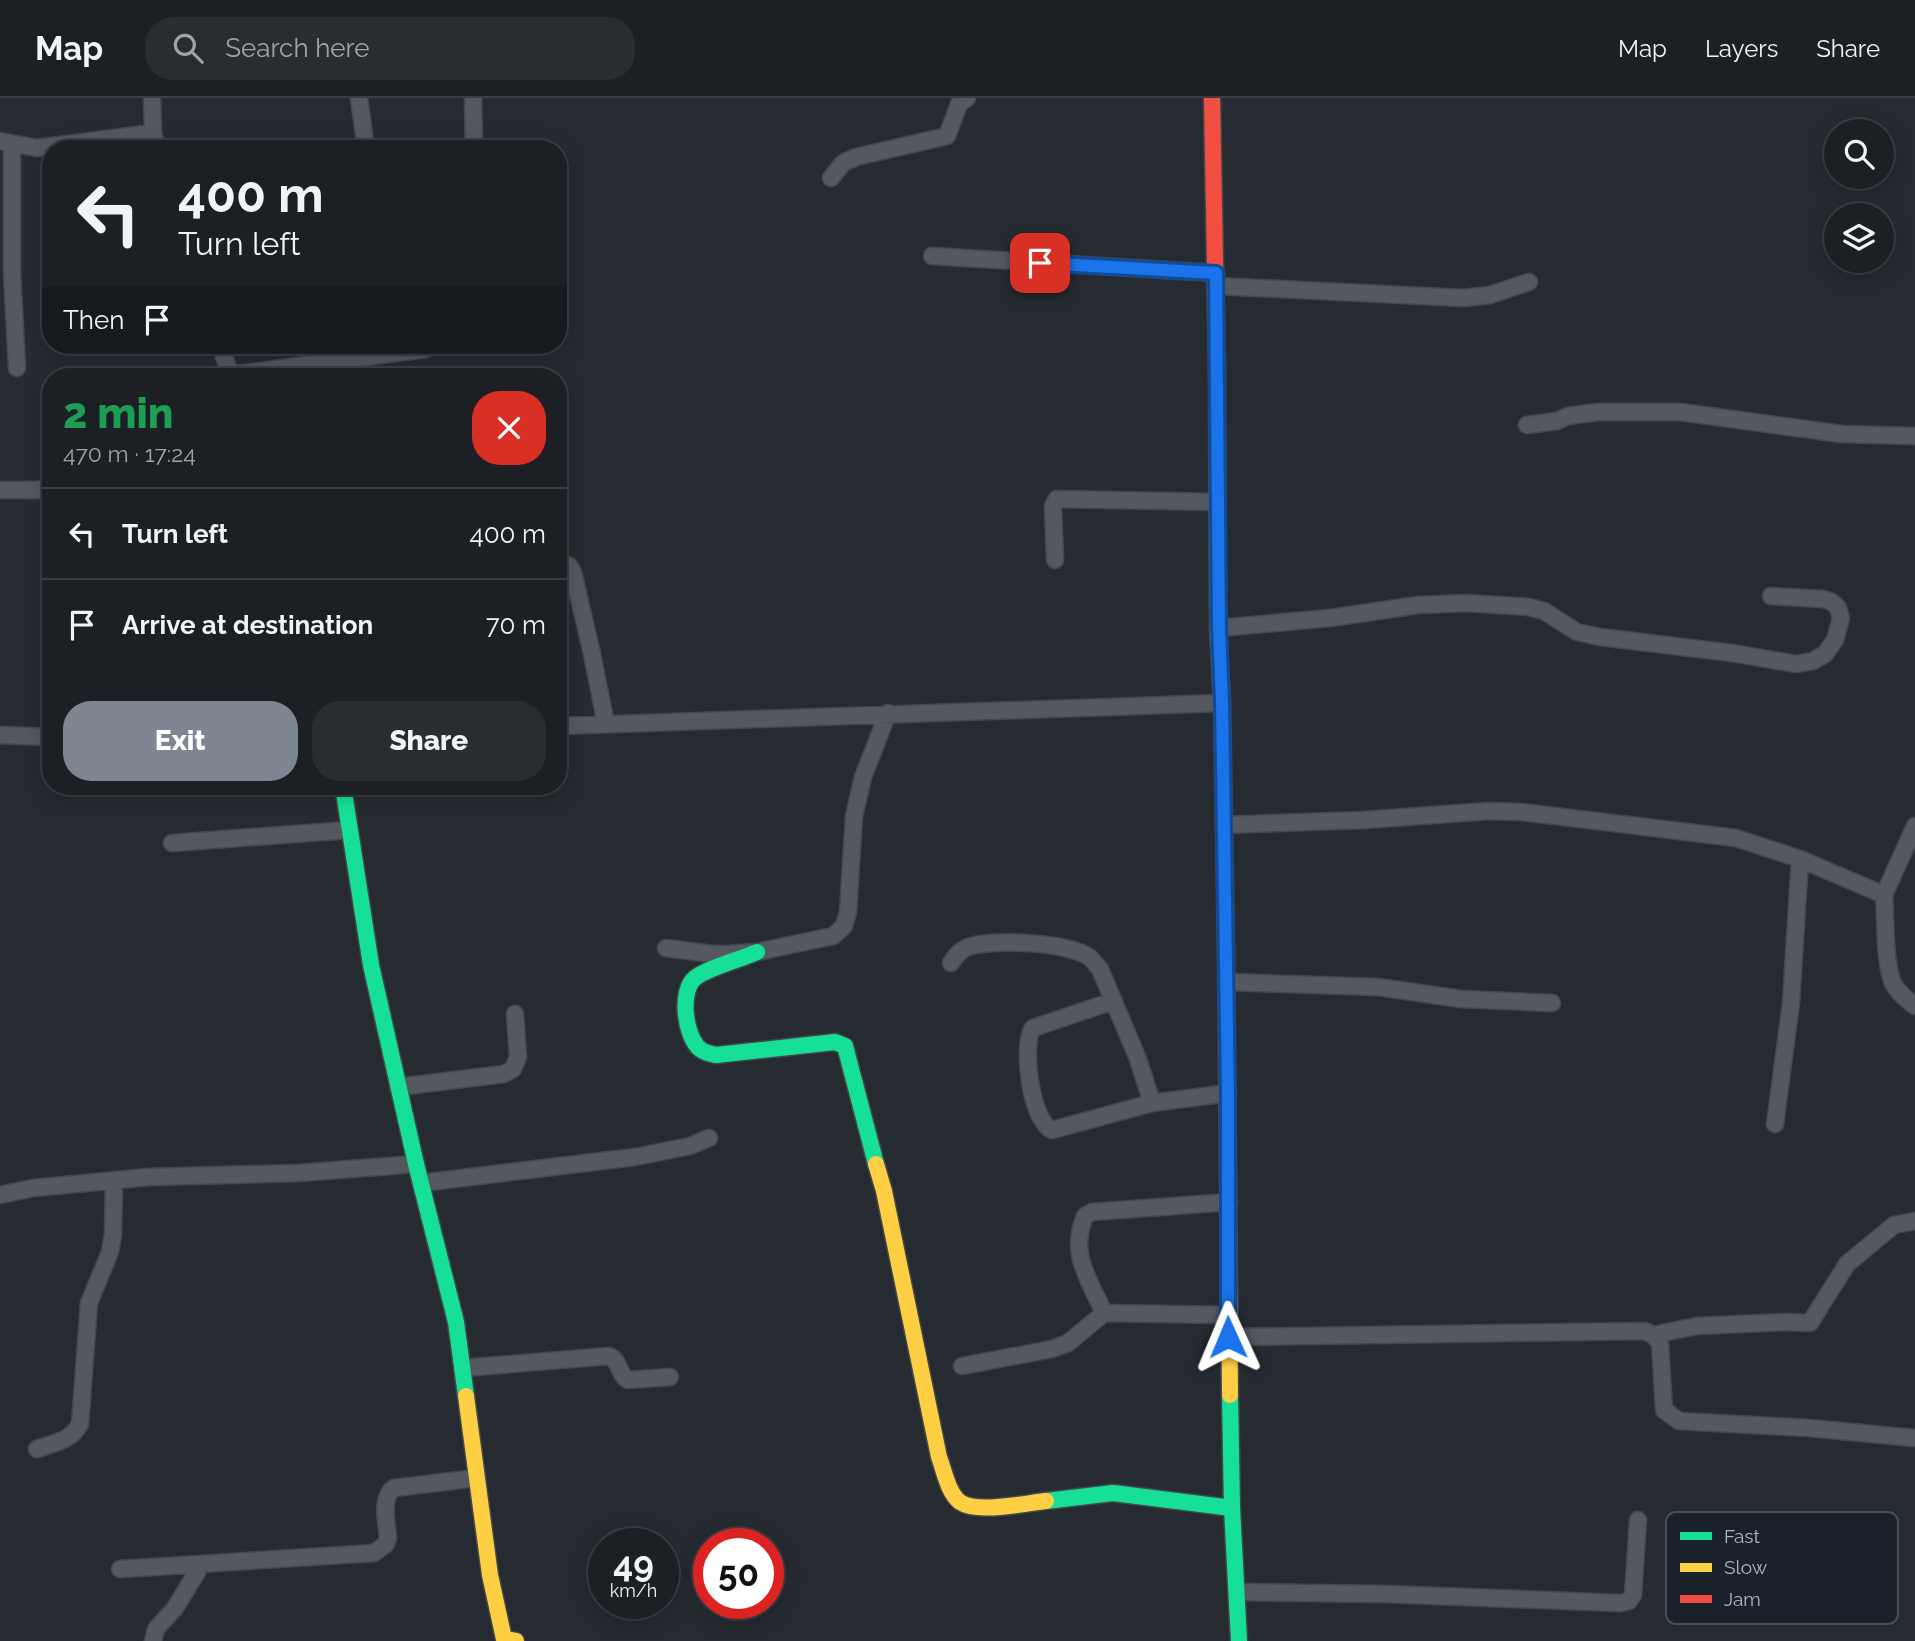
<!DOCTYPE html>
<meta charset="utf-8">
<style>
body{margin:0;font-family:Raleway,sans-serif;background:#292d32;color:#f1f3f6;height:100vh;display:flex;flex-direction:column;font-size:26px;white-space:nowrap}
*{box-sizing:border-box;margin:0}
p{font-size:23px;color:#a0a3a7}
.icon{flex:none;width:38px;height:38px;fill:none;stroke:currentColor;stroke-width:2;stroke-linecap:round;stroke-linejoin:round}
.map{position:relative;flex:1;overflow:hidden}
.sheet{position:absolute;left:42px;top:270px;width:525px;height:427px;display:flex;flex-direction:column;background:#1c2025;border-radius:28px;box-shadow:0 4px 18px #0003,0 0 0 2px #3a3e42}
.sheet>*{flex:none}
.hud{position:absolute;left:42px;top:42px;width:525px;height:214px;border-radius:28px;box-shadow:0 4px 18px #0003,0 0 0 2px #3a3e42;background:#1c2025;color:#f1f3f6;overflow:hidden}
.controls{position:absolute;left:1824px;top:21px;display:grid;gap:14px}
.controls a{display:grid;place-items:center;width:70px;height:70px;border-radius:50%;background:#1c2025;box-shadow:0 4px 18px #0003,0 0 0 2px #3a3e42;font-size:35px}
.speed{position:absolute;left:588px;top:1430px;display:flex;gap:14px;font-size:35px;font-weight:700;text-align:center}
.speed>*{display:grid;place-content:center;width:91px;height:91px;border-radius:50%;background:#1c2025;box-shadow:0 4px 18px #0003,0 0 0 2px #3a3e42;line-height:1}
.speed small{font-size:18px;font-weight:400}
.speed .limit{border:10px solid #d22;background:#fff;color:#111}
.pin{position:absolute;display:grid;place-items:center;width:60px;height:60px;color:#fff;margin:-30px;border-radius:14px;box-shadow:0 4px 10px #0006}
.me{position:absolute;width:77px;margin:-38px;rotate:359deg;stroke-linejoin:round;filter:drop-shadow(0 0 5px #0008)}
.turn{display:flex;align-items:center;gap:24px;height:147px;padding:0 21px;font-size:32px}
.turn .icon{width:91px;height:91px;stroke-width:2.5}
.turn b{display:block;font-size:49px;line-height:60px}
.then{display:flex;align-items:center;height:66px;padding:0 21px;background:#0003;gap:14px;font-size:26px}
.round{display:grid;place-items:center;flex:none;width:74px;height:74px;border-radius:28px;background:#292d32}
.headline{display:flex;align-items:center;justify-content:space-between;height:119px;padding:0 21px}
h1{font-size:42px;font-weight:800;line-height:52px;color:#1e9e55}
.button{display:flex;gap:14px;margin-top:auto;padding:14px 21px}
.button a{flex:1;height:80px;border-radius:28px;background:#7d8691;color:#fff;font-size:28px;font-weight:800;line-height:80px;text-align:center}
.button a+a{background:#292d32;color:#f1f3f6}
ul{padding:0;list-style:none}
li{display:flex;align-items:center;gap:21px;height:91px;padding:0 21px;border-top:2px solid #3a3e42}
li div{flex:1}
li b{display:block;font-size:26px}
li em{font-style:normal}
header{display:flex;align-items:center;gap:42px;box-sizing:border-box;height:98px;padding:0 35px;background:#1c2025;border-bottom:2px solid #3a3e42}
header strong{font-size:33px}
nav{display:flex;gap:38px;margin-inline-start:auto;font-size:24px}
.search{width:490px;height:63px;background:#292d32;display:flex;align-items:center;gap:18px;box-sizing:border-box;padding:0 24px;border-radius:28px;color:#a0a3a7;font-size:26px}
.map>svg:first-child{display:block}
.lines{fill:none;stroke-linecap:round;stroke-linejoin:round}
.street-casing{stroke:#42474c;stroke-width:19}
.fast-casing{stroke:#42474c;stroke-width:19}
.slow-casing{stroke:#42474c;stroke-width:19}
.jam-casing{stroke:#42474c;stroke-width:19}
.street{stroke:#545860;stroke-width:16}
.fast{stroke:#16e098;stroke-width:16}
.slow{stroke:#ffcf43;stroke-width:16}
.jam{stroke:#f24e42;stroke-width:16}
.route-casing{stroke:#114b97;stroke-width:18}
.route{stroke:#1a73e8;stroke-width:12}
.key{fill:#19212b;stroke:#454e59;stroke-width:2}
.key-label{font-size:19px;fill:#adb7c4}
</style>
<header>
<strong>Map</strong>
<div class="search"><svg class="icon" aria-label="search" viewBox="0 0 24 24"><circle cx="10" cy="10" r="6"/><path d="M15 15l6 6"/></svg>Search here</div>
<nav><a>Map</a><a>Layers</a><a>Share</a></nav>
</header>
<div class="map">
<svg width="1915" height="1543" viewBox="0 0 1915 1543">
<rect width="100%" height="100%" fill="#252b31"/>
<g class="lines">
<defs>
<path id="street" d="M 152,0 L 153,35
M 359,0 L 366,51
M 473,0 L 474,51
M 0,43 L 37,50 L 153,35 L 158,51
M 12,46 L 12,175 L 17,270
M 831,80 L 843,65 L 856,59 L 947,38 L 959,6 L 967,0
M 932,158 L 1216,175
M 1217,188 L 1463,200 L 1490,197 L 1529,184
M 220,247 L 231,278
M 230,277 L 426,251
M 1527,327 L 1557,323 L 1568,318 L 1598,314 L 1680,314 L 1842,336 L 1915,338
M 0,392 L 37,392 L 51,389
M 1055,462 L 1053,408 L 1057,401 L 1218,404
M 558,463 L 569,468 L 573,474 L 592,556 L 606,626
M 1218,530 L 1330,520 L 1418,507 L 1465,505 L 1529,509 L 1544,513 L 1577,534 L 1600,539 L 1732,555 L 1796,566 L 1813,563 L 1825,556 L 1835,542 L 1841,520 L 1838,510 L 1832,504 L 1823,501 L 1771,498
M 558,628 L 1222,605
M 0,637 L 51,639
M 1224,727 L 1364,722 L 1489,713 L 1522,714 L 1736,740 L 1800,761 L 1884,797 C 1886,823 1884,858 1892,883 C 1896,893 1907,902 1915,908
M 172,745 L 349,732
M 1884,797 L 1915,728
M 666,850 L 712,856 L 728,856 L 757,854 L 833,838 L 844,828 L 848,814 L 854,718 L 863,679 L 888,615
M 951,865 C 955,859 959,853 966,850 C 988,840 1069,844 1089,859 C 1093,862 1096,867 1100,871 L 1138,961 L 1152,1005 L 1228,995
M 1226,884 L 1378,889 L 1461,901 L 1552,905
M 1113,903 L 1033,930 C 1021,947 1031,1024 1052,1032 L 1152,1005
M 398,989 L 504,976 L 513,971 L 518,959 L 515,916
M 1775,1026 L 1791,905 L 1800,761
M 421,1085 L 635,1059 L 690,1048 L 709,1040
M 0,1097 L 33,1090 L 149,1079 L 298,1075 L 416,1066
M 1104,1215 C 1089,1181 1069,1156 1085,1118 L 1092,1114 L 1229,1104
M 1653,1237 L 1697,1228 L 1787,1224 L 1810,1225 L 1847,1166 L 1894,1127 L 1915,1123
M 1229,1239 L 1645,1233 L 1653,1237 L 1660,1245 L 1664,1312 L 1679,1323 L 1809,1330 L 1915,1340
M 962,1268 L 1052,1251 L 1068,1245 L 1104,1215 L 1228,1217
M 463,1270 L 609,1258 C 621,1263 618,1277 628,1282 L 670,1279
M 37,1351 C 54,1345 71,1343 80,1326 L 89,1205 L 110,1154 L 113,1137 L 114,1083
M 120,1471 L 374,1455 L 386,1446 L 388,1440 C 387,1425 380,1400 394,1390 L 477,1380
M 1237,1494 L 1387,1496 L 1620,1505 L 1629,1503 L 1633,1497 L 1638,1422
M 153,1543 L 156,1531 L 175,1510 L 202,1466"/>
<path id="fast" d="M 1217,273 L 1218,530 L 1222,605 L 1226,853
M 343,688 L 371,867 L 416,1066 L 456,1224 L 466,1298
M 757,854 C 742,861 707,870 695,880 C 679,893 685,939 700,951 C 705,955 711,956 716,957 L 835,944 L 845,948 L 876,1066
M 1230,1297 L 1232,1410 L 1239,1543
M 1046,1403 L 1113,1395 L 1232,1410"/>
<path id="slow" d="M 1226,853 L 1230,1297
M 876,1066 L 884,1093 L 939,1359 C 944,1372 948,1395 960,1404 C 977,1416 1026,1405 1046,1403
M 466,1298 L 490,1477 L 504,1541 L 516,1543"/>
<path id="jam" d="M 1212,0 L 1217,273"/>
</defs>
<use href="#street" class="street-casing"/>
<use href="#fast" class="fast-casing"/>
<use href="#slow" class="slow-casing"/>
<use href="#jam" class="jam-casing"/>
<use href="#street" class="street"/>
<use href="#fast" class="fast"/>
<use href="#slow" class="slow"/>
<use href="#jam" class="jam"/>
</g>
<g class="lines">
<defs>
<path id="route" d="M 1040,165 L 1216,175 L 1219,530 L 1222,604 L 1228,995 L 1228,1239"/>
</defs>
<use href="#route" class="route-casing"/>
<use href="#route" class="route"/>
</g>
<rect x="1666" y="1414" width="232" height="112" rx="10" class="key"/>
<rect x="1680" y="1434" width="32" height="8" fill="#16e098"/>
<rect x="1680" y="1465" width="32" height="9" fill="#ffcf43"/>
<rect x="1680" y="1497" width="32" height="8" fill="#f24e42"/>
<g class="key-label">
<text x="1724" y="1445">Fast</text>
<text x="1724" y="1476">Slow</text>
<text x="1724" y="1508">Jam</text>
</g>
</svg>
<div class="controls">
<a><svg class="icon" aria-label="search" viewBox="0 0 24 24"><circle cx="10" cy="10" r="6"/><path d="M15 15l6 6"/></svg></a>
<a><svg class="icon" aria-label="layers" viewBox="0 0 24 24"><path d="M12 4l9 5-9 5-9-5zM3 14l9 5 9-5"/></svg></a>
</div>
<div class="speed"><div>49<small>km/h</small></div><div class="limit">50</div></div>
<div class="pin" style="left:1040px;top:165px;background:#d93025"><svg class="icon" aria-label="arrive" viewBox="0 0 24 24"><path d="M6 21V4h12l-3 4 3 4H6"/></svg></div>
<svg class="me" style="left:1228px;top:1239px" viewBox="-20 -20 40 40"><path d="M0-17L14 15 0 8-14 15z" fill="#1a73e8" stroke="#fff" stroke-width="4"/></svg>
<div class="hud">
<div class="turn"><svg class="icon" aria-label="left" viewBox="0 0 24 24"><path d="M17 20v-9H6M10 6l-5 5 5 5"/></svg><div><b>400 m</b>Turn left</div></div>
<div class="then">Then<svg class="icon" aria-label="arrive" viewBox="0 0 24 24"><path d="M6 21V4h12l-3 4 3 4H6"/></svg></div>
</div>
<section class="sheet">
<div class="headline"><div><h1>2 min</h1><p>470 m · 17:24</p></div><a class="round" style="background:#d93025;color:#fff"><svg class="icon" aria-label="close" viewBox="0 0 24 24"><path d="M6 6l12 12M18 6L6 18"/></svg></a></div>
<ul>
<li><svg class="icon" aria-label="left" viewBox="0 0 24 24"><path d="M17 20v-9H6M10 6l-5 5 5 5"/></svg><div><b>Turn left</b></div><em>400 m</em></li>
<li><svg class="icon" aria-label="arrive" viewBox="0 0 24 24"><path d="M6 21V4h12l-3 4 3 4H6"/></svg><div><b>Arrive at destination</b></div><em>70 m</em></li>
</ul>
<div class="button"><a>Exit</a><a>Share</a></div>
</section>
</div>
